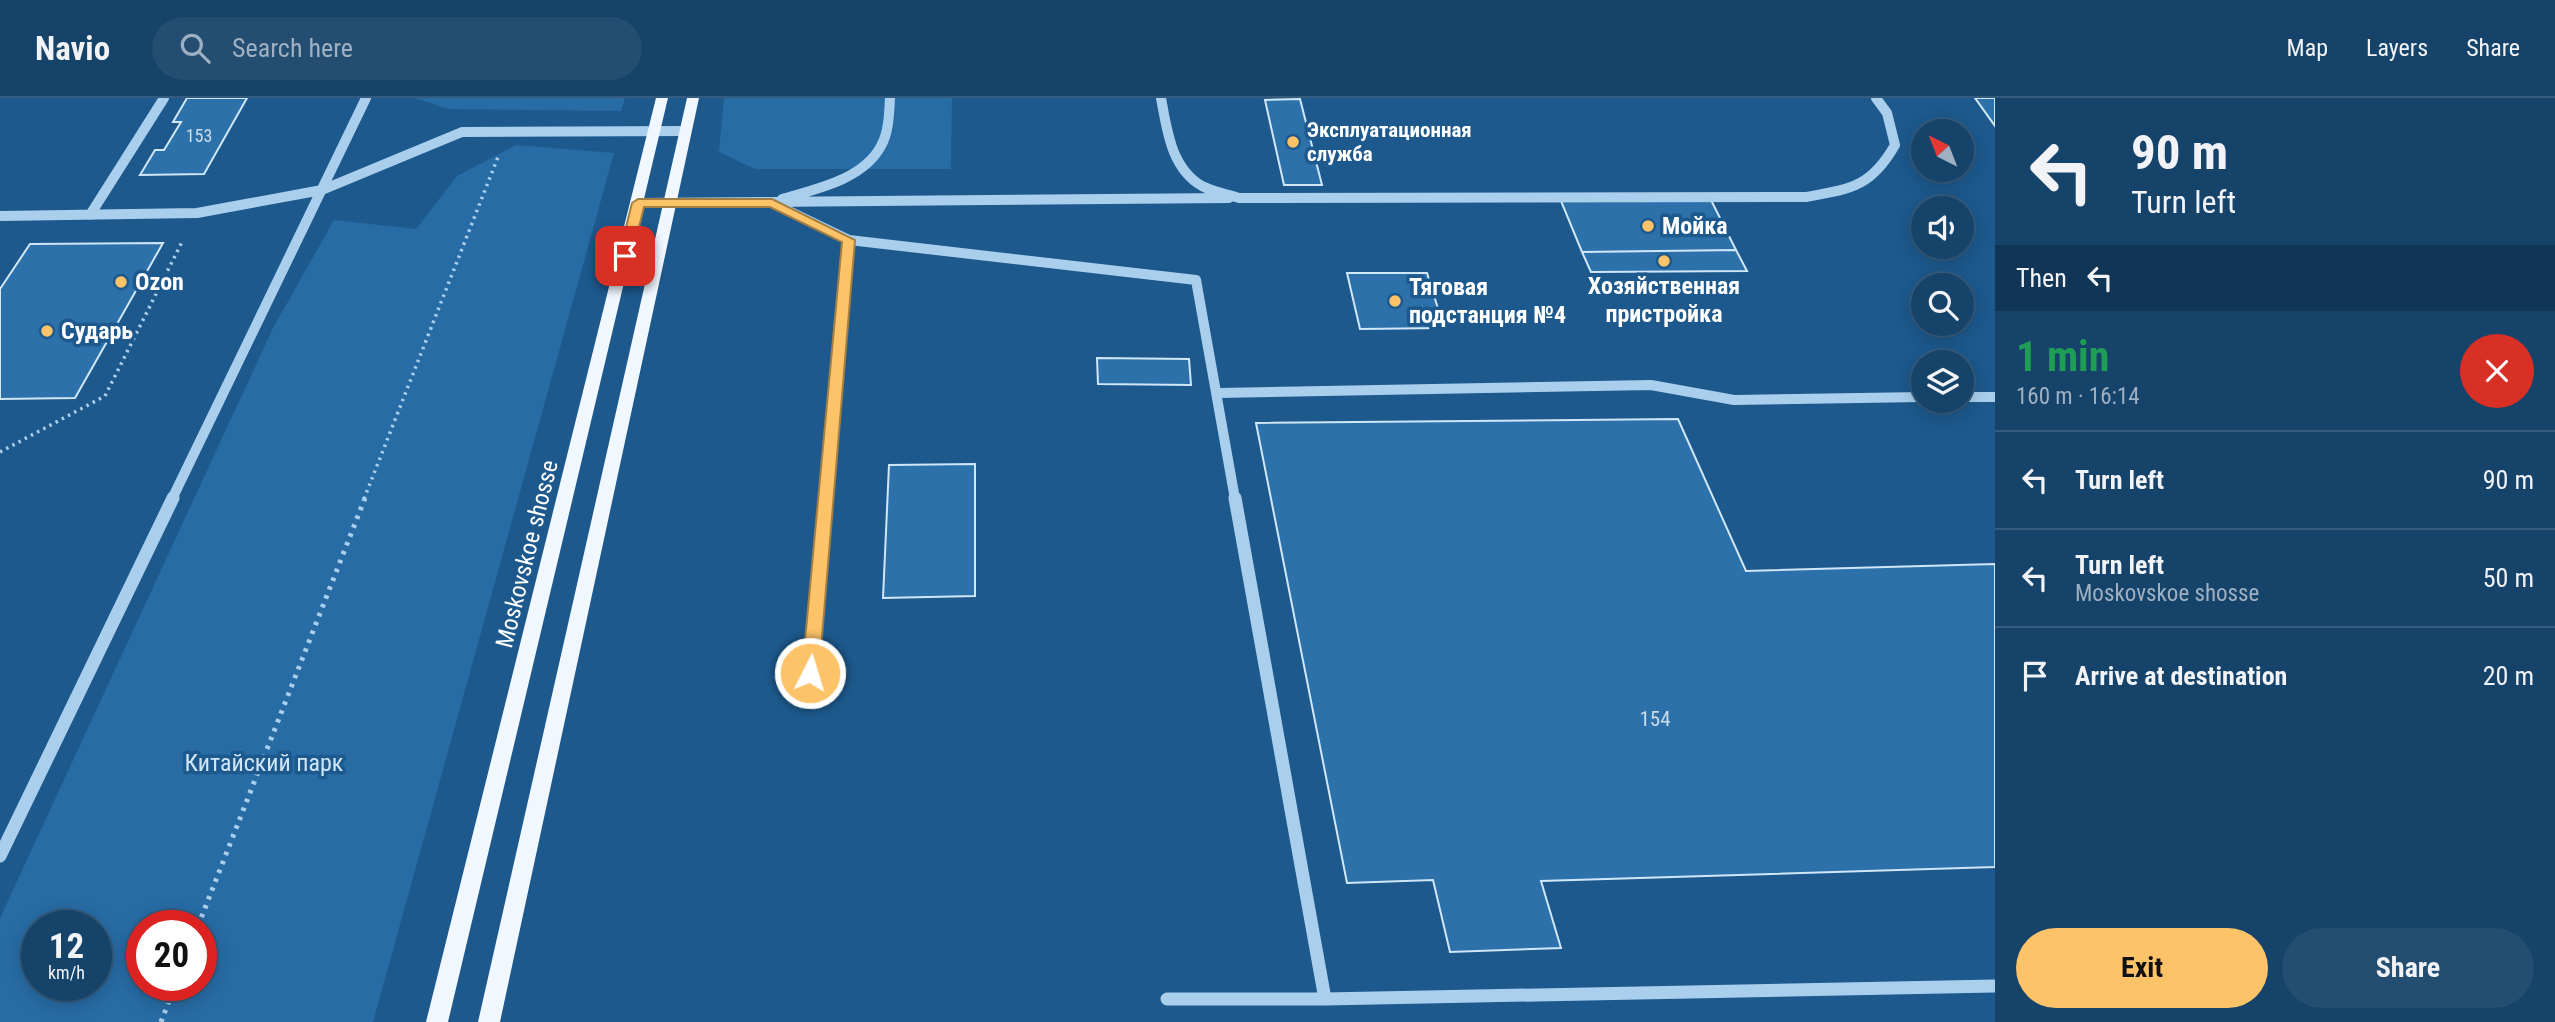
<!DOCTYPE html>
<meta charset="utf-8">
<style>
body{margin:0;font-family:"Roboto Condensed",sans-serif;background:#234e72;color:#f1f3f6;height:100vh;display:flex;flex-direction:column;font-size:26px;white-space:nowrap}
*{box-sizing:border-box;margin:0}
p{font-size:23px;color:#9eb0c1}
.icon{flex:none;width:38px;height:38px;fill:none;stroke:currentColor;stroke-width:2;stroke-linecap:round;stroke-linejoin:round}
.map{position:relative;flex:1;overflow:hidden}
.panel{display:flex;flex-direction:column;background:#16436a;width:560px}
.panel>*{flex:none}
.hud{background:#16436a;color:#f1f3f6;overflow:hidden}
.needle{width:46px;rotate:318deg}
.fabs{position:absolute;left:1911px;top:21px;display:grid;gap:14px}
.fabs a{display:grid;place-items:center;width:63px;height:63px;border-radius:50%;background:#16436a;box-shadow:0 4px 18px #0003,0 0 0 2px #355c7e;font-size:35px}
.speed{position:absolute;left:21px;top:812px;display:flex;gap:14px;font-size:35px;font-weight:700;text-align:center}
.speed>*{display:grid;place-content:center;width:91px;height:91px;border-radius:50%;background:#16436a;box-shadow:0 4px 18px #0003,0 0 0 2px #355c7e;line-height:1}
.speed small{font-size:18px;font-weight:400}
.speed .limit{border:10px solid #d22;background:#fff;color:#111}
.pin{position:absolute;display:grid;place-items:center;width:60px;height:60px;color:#fff;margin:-30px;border-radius:14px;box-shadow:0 4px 10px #0006}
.me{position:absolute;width:77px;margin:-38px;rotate:5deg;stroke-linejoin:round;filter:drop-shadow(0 0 5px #0008)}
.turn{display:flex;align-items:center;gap:24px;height:147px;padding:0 21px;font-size:32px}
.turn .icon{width:91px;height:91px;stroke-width:2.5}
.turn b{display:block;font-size:49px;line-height:60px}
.then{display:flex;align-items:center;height:66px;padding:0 21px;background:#0003;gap:14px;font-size:26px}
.round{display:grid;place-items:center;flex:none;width:74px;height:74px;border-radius:37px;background:#234e72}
.headline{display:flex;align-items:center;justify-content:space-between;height:119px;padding:0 21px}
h1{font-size:42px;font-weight:700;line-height:52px;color:#1e9e55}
.action{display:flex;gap:14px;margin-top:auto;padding:14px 21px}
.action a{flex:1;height:80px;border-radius:42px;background:#fcc369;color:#111;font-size:28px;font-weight:700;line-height:80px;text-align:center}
.action a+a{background:#234e72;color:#f1f3f6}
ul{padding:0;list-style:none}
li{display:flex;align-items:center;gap:21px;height:98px;padding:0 21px;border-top:2px solid #355c7e}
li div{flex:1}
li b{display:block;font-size:26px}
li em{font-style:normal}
header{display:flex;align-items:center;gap:42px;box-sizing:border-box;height:98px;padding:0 35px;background:#16436a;border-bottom:2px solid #355c7e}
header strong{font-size:33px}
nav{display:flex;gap:38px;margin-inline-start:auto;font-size:24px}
.search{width:490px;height:63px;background:#234e72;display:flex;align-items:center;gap:18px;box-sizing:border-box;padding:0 24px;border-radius:38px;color:#9eb0c1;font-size:26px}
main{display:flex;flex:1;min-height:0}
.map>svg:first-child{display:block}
.green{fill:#276ca5;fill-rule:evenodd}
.building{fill:#2d71aa;stroke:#d0e7f9;stroke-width:2}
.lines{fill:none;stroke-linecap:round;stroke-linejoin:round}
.path-far1{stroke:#aacfed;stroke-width:3.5;stroke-dasharray:2.5 4.5;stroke-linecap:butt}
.path{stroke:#aacfed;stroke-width:5;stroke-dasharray:3.5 6;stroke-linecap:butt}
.minor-far1{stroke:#aacfed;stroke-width:10}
.minor{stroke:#aacfed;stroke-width:13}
.major{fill:#f0f7ff;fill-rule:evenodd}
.route{fill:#fcc369;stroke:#a47f44;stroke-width:2}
.poi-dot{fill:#fcc369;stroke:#1d598d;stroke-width:2.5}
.labels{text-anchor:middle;stroke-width:7;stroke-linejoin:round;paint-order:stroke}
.far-number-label{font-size:18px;fill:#cadcea}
.far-poi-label{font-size:21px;font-weight:bold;fill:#fff;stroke:#1d598d;text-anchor:start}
.number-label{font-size:21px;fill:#cadcea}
.poi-label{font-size:24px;font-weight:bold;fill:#fff;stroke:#1d598d;text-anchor:start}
.street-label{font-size:24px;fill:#fff;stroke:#1d598d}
.park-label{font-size:24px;fill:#d0e7f9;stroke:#1d598d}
</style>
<header>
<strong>Navio</strong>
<div class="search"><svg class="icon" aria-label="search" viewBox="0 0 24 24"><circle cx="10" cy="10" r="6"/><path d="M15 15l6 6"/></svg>Search here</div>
<nav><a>Map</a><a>Layers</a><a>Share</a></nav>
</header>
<main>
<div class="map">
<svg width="1995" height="924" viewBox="0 0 1995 924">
<rect width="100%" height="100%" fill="#1d598d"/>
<path class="green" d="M 415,0 L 625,0 L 621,13 L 448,11 Z
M 724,0 L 952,0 L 951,71 L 755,71 L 719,54 Z
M 516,47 L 614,55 L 373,924 L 0,924 L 0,820 L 273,230 L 334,122 L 416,131 L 457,78 ZM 37,828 L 96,828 L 96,887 L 37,887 ZM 142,828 L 201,828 L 201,887 L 142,887 Z"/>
<path class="building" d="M 187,0 L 247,0 L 204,76 L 140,77 L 155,52 L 164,52 L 181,24 L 173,24 Z
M 1975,0 L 1995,0 L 1995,28 Z
M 1300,1 L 1322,87 L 1284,87 L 1265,2 Z
M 1711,102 L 1736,152 L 1582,154 L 1561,103 Z
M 163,145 L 75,300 L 0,301 L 0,191 L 30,146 Z
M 1736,152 L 1747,173 L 1591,174 L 1582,154 Z
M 1347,175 L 1427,175 L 1444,230 L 1360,231 Z
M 1097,260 L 1189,261 L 1191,287 L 1098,286 Z
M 1678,321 L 1746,473 L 1995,466 L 1995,769 L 1541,783 L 1561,850 L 1450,854 L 1433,782 L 1347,785 L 1256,325 Z
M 975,366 L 975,498 L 883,500 L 889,367 Z"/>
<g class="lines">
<path class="path-far1" d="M 0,354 L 105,298 L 183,142
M 364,401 L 498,59"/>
<path class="path" d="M 198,828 L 365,400
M 161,924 L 175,887"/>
<path class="minor-far1" d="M 1161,0 C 1167,32 1171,70 1202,88 C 1213,94 1227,96 1239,100 L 1806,99 C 1851,91 1871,89 1895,47 L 1887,15 L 1876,0
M 782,101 C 815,91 863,82 881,48 C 889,34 889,16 890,0
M 638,105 L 1229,100
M 772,105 L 849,142 L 1196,182 L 1235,401
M 90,117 L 164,0
M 0,118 L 197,115 L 322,92 L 462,34 L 686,33
M 1218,295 L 1651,287 L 1734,302 L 1923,299
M 1962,299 L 1995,299
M 172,401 L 366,0
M 826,401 L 849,142"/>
<path class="minor" d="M 810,575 L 826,400
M 0,758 L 173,400
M 1167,901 L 1325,901 L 1235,400
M 1325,901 L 1995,888"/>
<path class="major" d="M 656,0 L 668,0 L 448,924 L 426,924 Z
M 687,0 L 699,0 L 500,924 L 478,924 Z"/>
</g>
<path class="route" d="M 638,101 L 772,101 L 855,142 L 819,575 L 816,580 L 810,582 L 804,580 L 802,575 L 842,144 L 770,109 L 644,109 L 632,158 L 625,163 L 619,158 L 632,105 Z"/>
<g class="poi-dot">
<circle cx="1293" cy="44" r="7"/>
<circle cx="1648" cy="128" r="7"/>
<circle cx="1664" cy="163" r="7"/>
<circle cx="121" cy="184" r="7"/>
<circle cx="1395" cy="203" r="7"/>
<circle cx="47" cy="233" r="7"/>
</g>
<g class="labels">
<g class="far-number-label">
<text x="199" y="44">153</text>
</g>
<g class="far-poi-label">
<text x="1307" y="39">Эксплуатационная<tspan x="1307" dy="24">служба</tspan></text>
</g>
<g class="number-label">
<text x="1655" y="628">154</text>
</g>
<g class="poi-label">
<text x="1662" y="136">Мойка</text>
<text x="135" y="192">Ozon</text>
<text x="1664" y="196" text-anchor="middle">Хозяйственная<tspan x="1664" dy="28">пристройка</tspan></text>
<text x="1409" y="197">Тяговая<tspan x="1409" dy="28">подстанция №4</tspan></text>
<text x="61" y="241">Сударь</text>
</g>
<g class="street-label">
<text transform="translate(527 456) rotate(-76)" y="8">Moskovskoe shosse</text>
</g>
<g class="park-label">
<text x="264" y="673">Китайский парк</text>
</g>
</g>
</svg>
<div class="fabs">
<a><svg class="needle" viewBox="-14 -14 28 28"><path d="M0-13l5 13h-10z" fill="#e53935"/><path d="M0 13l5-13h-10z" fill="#9eb0c1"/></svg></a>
<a><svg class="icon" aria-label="sound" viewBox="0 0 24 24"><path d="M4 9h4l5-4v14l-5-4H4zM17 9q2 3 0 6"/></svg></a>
<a><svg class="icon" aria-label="search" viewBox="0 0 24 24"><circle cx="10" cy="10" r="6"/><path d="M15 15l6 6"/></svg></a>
<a><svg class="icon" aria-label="layers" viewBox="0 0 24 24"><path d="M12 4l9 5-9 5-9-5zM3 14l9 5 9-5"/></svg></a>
</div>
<div class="speed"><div>12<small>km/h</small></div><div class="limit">20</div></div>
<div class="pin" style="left:625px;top:158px;background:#d93025"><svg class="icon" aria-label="arrive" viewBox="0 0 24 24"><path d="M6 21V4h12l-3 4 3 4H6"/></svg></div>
<svg class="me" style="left:810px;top:575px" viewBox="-20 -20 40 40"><circle r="17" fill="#fcc369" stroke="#fff" stroke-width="3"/><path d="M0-11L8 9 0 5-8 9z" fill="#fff"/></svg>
</div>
<section class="panel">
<div class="hud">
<div class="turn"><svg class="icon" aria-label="left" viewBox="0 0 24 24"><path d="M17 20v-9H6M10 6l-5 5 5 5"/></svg><div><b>90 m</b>Turn left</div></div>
<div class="then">Then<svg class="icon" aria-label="left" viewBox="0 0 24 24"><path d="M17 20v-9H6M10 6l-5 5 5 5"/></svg></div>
</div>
<div class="headline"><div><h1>1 min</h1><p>160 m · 16:14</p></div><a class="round" style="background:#d93025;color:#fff"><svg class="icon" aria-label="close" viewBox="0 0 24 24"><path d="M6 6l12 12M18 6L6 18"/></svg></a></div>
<ul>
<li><svg class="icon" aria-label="left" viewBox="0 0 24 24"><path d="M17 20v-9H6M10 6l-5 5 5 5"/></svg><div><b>Turn left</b></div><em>90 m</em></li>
<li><svg class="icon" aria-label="left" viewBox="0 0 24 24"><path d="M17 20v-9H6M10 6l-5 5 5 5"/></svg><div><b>Turn left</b><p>Moskovskoe shosse</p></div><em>50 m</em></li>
<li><svg class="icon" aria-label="arrive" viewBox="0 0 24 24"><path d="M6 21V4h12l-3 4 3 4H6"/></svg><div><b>Arrive at destination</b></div><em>20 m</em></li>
</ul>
<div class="action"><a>Exit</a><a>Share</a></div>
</section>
</main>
